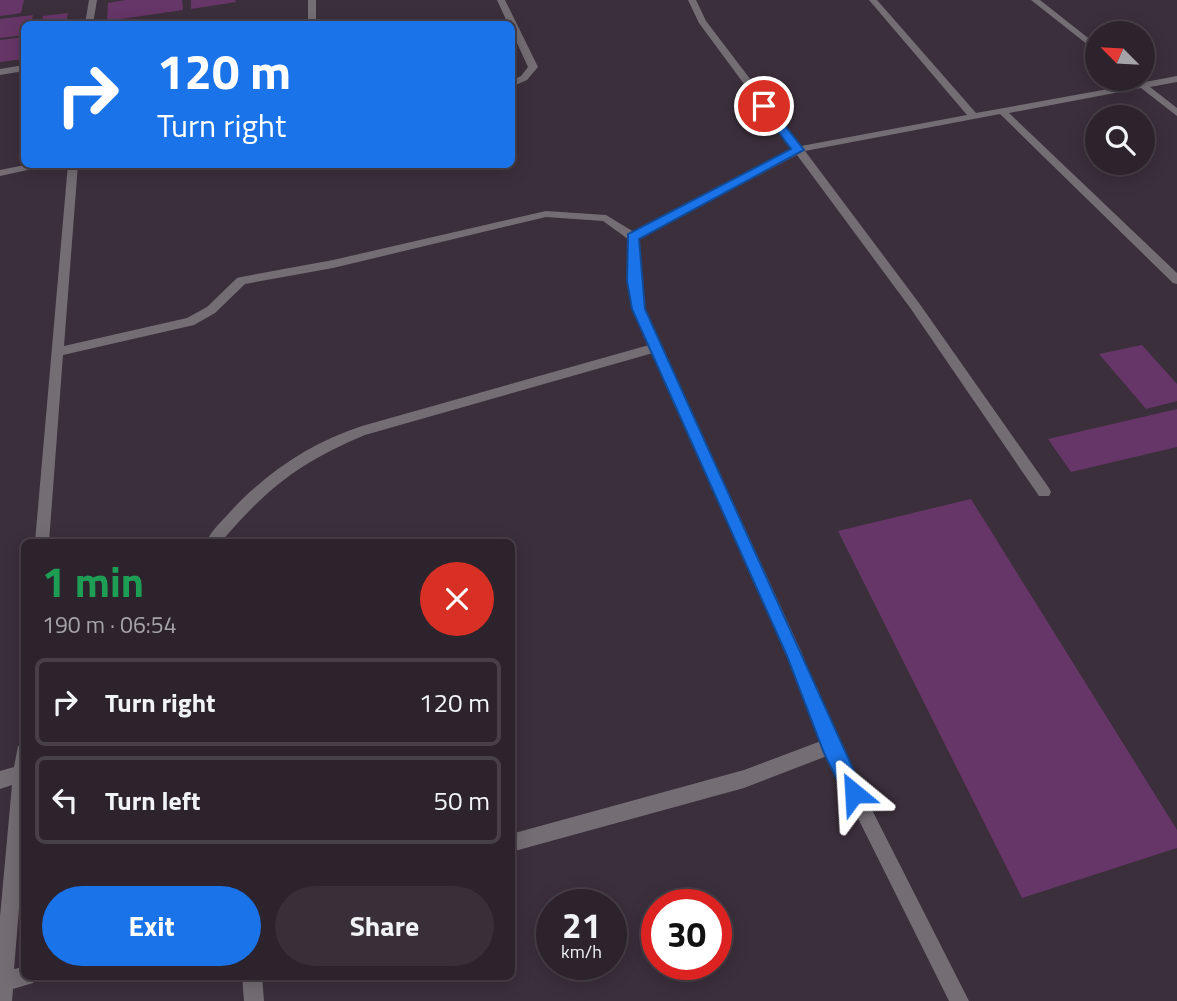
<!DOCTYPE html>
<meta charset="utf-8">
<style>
body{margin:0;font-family:"Titillium Web",sans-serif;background:#382f38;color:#f1f3f6;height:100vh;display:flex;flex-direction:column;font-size:26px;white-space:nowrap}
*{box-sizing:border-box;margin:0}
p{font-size:23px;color:#a6a4a9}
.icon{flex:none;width:38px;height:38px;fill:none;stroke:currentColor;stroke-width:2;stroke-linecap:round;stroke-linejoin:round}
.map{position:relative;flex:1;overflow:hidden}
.side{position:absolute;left:21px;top:539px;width:494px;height:441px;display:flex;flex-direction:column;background:#2c232c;border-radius:10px;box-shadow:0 4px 18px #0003,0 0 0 2px #484048}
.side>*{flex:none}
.top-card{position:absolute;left:21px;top:21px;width:494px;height:147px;border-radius:10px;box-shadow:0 4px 18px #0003,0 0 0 2px #484048;background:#1a73e8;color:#fff;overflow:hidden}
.needle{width:46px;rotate:294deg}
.controls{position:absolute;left:1085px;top:21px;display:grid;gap:14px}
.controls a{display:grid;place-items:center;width:70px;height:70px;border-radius:50%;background:#2c232c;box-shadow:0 4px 18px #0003,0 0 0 2px #484048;font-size:35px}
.speed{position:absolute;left:536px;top:889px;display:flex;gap:14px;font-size:35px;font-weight:700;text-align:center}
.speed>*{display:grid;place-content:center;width:91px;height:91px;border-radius:50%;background:#2c232c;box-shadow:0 4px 18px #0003,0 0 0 2px #484048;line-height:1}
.speed small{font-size:18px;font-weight:400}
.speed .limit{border:10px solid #d22;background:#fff;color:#111}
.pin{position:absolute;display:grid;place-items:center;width:60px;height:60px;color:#fff;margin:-30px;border:4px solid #fff;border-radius:50%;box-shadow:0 2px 7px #0007}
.me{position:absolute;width:77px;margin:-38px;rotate:333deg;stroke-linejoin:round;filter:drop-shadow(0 0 5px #0008)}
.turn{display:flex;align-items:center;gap:24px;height:147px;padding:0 21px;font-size:32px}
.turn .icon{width:91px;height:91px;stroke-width:2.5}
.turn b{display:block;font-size:49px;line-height:60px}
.round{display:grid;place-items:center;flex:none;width:74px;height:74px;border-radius:37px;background:#382f38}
.overview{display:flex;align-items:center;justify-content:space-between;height:119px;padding:0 21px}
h1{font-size:42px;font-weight:700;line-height:52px;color:#1e9e55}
.cta{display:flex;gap:14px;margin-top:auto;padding:14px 21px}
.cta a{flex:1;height:80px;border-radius:42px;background:#1a73e8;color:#fff;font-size:28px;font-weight:700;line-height:80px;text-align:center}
.cta a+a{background:#382f38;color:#f1f3f6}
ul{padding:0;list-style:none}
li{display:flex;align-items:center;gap:21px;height:88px;margin:0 14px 10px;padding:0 7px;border:4px solid #484048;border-radius:10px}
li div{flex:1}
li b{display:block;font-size:26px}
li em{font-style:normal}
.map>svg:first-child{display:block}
.building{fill:#673668}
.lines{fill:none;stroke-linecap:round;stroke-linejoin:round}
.minor{fill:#746e74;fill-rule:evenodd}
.route{fill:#1a73e8;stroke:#114b97;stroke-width:2}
</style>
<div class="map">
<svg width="1177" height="1001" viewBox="0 0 1177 1001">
<rect width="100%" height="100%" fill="#3b2f3b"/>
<path class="building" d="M 0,0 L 24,0 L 21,13 L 0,16 Z
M 126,0 L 182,0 L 183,10 L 107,21 L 108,3 Z
M 191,0 L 235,0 L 236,2 L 191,9 Z
M 68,13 L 66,24 L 41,24 L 43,16 Z
M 33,15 L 31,24 L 24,24 L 24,35 L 0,38 L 0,19 Z
M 24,37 L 24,59 L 0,62 L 0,40 Z
M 1142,345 L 1177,384 L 1177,401 L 1146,409 L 1099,354 Z
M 1177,409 L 1177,447 L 1071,472 L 1048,439 Z
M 971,499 L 1177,830 L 1177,848 L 1022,898 L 838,531 Z"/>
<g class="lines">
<path class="minor" d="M 89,0 L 97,0 L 93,24 L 85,24 Z
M 308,0 L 316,0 L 316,24 L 308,24 Z
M 497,0 L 505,0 L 538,67 L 527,80 L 511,87 L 511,81 L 521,76 L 528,67 L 511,30 L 511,24 L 508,24 Z
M 688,0 L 696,0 L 706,21 L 801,146 L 967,115 L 869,0 L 877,0 L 976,113 L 1136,84 L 1140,80 L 1145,82 L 1177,76 L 1177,82 L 1150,87 L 1177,108 L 1177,116 L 1141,88 L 1009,113 L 1177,273 L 1177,284 L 1173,283 L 1000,114 L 805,151 L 919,303 L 1049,488 L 1051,492 L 1049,496 L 1039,496 L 911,309 L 797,155 L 639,239 L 645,309 L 801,651 L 837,741 L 969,1001 L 949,1001 L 827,756 L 744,788 L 511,852 L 511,834 L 744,770 L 821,741 L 787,657 L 653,353 L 365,435 C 300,462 266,489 221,542 L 206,542 C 211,531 222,521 230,512 C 267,472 310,443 362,426 L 649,345 L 633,309 L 628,239 L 603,221 L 546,217 L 333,268 L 245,284 L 215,313 L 194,325 L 63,355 L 49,542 L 35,542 L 68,164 L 78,164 L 64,346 L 187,318 L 207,307 L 237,278 L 241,277 L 333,260 L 546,211 L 606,215 L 634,232 L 792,149 L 699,23 Z
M 1031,0 L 1040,0 L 1097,45 L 1097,52 Z
M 24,65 L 24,71 L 0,75 L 0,69 Z
M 30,164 L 55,164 L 0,176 L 0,170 Z
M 24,744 L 24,848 L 14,969 L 24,967 L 24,976 L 36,976 L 33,983 L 13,989 L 12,1001 L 0,1001 L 0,917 L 12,785 L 0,789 L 0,771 L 14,767 L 18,746 Z
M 242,976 L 262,976 L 264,1001 L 244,1001 Z"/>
</g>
<path class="route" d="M 760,104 L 768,104 L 804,150 L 639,239 L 645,309 L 864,793 L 861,800 L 854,803 L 847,800 L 824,753 L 787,656 L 632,309 L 627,281 L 628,234 L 791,149 L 759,106 Z"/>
</svg>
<div class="controls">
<a><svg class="needle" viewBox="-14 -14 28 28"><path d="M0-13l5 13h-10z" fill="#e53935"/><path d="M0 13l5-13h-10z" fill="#a6a4a9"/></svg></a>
<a><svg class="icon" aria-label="search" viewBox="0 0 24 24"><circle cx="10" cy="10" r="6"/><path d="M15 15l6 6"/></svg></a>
</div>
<div class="speed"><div>21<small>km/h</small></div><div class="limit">30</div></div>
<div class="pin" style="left:764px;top:106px;background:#d93025"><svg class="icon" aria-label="arrive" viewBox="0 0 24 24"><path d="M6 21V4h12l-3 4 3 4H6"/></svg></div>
<svg class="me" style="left:854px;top:793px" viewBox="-20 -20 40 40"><path d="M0-17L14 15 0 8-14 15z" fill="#1a73e8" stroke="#fff" stroke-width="4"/></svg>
<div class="top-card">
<div class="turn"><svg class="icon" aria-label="right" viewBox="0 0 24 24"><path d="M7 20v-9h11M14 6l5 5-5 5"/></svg><div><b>120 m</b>Turn right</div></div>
</div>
<section class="side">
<div class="overview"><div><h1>1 min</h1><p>190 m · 06:54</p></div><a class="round" style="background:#d93025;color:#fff"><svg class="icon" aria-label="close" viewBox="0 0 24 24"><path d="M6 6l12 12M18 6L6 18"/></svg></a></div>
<ul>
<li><svg class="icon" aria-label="right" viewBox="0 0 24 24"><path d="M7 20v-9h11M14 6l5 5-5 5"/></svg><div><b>Turn right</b></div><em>120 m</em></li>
<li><svg class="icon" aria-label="left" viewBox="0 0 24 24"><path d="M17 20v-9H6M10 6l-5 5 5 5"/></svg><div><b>Turn left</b></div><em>50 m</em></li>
</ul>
<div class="cta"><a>Exit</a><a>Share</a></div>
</section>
</div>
